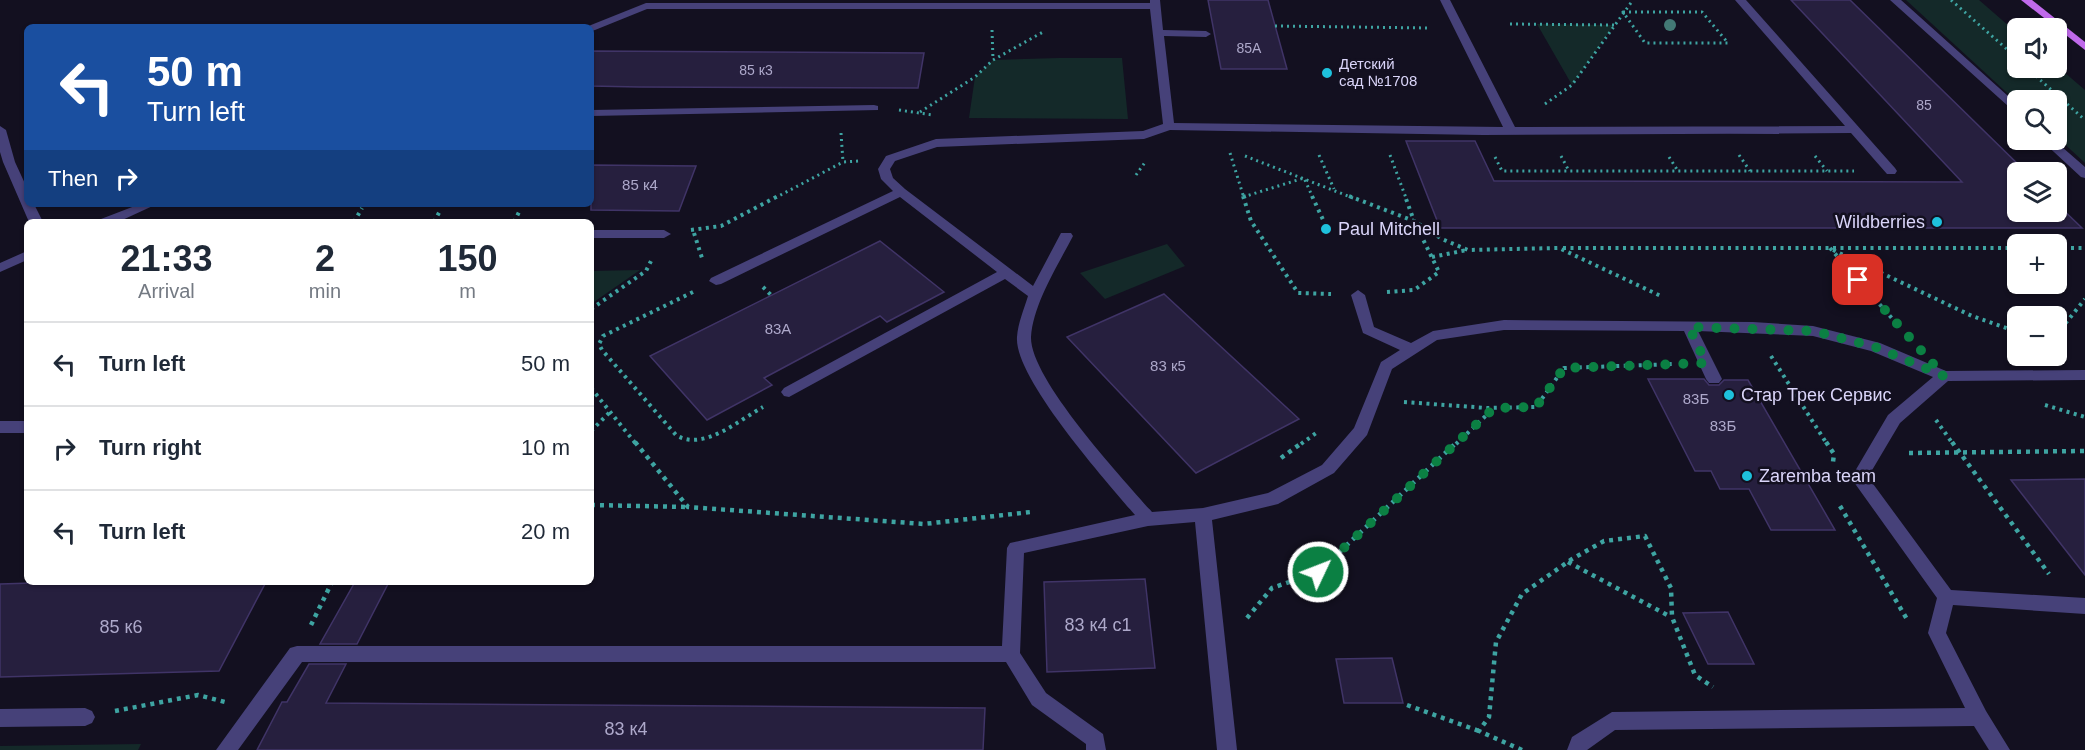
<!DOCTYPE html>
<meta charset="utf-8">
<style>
body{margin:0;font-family:Arial,sans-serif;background:#f2f2f3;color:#1f2937;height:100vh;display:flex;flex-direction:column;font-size:22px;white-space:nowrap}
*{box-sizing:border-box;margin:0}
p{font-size:20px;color:#747a83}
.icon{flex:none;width:33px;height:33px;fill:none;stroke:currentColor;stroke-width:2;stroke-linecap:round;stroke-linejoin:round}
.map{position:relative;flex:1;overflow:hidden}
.side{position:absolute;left:24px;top:219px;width:570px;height:366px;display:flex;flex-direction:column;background:#fff;border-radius:9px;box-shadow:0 2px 4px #0004}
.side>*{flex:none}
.guide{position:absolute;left:24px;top:24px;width:570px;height:183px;border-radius:9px;box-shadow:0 2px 4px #0004;background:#1a4fa0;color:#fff;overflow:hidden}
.fabs{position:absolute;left:2007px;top:18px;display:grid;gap:12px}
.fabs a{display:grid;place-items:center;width:60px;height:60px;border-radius:9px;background:#fff;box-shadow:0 2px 4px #0004;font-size:30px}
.pin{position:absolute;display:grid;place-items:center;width:51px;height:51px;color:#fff;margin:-26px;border-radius:12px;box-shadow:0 3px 9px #0006}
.me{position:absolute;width:66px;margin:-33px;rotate:47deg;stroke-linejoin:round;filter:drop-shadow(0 0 4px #0008)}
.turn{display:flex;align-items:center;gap:21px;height:126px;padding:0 24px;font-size:27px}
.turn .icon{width:78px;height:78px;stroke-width:2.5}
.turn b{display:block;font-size:42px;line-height:51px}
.then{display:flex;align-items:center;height:57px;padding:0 24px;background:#0003;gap:12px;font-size:22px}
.eta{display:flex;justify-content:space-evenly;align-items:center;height:102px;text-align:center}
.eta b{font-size:36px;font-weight:800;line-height:42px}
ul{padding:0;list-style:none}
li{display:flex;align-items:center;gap:18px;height:84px;padding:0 24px;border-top:2px solid #e0e1e3}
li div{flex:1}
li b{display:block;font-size:22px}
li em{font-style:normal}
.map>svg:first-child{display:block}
.green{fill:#142929}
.building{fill:#261f3e;stroke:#403467;stroke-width:1.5}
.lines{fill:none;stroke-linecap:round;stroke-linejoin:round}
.path-far2{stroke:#3ea4a2;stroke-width:3;stroke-dasharray:2 4;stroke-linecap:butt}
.path-far1{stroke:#3ea4a2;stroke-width:4;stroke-dasharray:3 4.5;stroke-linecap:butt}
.path{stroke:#3ea4a2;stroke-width:4.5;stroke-dasharray:4 5;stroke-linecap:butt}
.service{fill:#464179;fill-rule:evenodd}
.tertiary{fill:#464179;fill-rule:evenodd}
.primary{fill:#c06aeb;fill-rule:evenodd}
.tree{fill:#437975}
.route{stroke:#0b8043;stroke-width:10;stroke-dasharray:0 18}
.poi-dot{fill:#1ec1dc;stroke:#131020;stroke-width:2}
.labels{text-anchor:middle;stroke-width:5;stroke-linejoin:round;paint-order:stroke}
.far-number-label{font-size:14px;fill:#ada8ca}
.far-poi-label{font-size:15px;fill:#dad5f9;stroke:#131020;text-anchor:start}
.number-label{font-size:15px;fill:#ada8ca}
.poi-label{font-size:18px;fill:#dad5f9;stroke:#131020;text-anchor:start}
.near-number-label{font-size:18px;fill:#ada8ca}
</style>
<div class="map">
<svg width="2085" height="750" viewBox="0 0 2085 750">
<rect width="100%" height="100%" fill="#131020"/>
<path class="green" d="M 1906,0 L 1979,0 L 2017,33 L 2018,68 L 2057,66 L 2085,90 L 2085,163 L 2057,137 L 2056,100 L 2017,102 Z
M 1537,24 L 1614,25 L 1572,85 Z
M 1059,58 L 1122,58 L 1128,119 L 969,118 L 975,77 L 993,60 Z
M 1167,244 L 1185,266 L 1105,299 L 1080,273 Z
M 640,270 L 591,304 L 591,271 Z
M 141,744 L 138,750 L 0,750 L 0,746 Z"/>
<path class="building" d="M 1208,0 L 1268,0 L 1287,69 L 1221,69 Z
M 1791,0 L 1850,0 L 2026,172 L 2018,172 L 2018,212 L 2056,212 L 2056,203 L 2082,228 L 1440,228 L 1406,141 L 1475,141 L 1494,181 L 1962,182 Z
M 591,51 L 924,53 L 918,88 L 639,87 L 591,86 Z
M 591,165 L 696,166 L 679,211 L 591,210 Z
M 880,241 L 944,292 L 887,322 L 880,316 L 764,378 L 772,385 L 707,420 L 650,356 Z
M 1164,294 L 1299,419 L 1196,473 L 1067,337 Z
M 1648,379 L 1704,379 L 1709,385 L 1719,385 L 1724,380 L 1748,380 L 1835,530 L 1771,530 L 1749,489 L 1720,489 L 1711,471 L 1695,471 Z
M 2085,479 L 2085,575 L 2011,480 Z
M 1145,579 L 1155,668 L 1047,672 L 1044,582 Z
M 64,582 L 266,582 L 219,671 L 0,677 L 0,584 Z
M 355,582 L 389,582 L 357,644 L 320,644 Z
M 1728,612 L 1754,664 L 1708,664 L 1683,613 Z
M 1392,658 L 1403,703 L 1344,703 L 1336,659 Z
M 309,664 L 346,664 L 326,703 L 985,708 L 983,750 L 257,750 L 282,702 L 287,702 Z"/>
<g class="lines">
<path class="path-far2" d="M 1951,0 L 2018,59
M 1623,12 L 1702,12 L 1728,43 L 1645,43 Z
M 1510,24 L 1614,25
M 1275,26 L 1429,28
M 992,30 L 993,60
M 2027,68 L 2085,120
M 1545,104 L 1572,85 L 1633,0
M 899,110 L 933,115
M 920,112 L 975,77 L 993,60 L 1043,32
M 841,133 L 843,162
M 1230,153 L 1244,198
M 1319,155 L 1334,189
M 1390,155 L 1406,198
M 1739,155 L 1750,171
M 1245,156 L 1353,198
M 1561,156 L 1569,171
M 1815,156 L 1827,171
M 1495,157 L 1502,171 L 1854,171
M 1669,157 L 1678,171
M 1136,175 L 1146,161
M 1243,197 L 1304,178 L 1313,198
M 775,198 L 843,162 L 860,161"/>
<path class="path-far1" d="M 1243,196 L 1251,221 L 1298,293 L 1331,294
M 1312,196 L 1325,224
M 1349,196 L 1414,221 L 1442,239 L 1468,250 L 1559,248 L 1663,297
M 1243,197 L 1246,196
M 354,222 L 362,208
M 434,222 L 441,209
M 514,222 L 520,210
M 691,230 L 721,226 L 778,196
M 694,233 L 702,258
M 1563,248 L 2018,248
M 1830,248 L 1897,324
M 2056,248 L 2085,248
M 1833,250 L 1972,316 L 2018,332
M 1432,257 L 1467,250
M 763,287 L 771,295
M 693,292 L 603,336 L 599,344 L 602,350 L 676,435 C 703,452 739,420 763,407
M 1387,292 L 1414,290 L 1439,272 L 1414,221 L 1405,196
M 591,309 L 646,271 L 652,259
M 2056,335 L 2085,299
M 1771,356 L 1827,444
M 591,388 L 636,444
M 1404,402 L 1487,408 L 1536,407 L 1564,368 L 1675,364
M 2045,405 L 2085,417
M 1936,420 L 1953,444
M 591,431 L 610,412
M 1301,444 L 1319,431
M 1456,444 L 1494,408"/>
<path class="path" d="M 635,442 L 688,507 L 924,524 L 1031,512
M 1826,442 L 1834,454 L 1833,462
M 1952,442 L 2049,574
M 1909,453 L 2085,451
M 1281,458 L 1303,442
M 591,505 L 688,507
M 1840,506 L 1908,621
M 1568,562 L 1671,617
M 1247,618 L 1272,588 L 1318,572 L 1457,442
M 311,625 L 332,582
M 1407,705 L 1479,731
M 115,711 L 198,695 L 225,702
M 1522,750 L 1479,731 L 1489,717 L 1496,642 L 1522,594 L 1572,559 L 1604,541 L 1645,536 L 1671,588 L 1672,617 L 1695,675 L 1713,687"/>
<path class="service" d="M 1150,0 L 1160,0 L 1163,30 L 1206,31 L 1211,34 L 1206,37 L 1164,36 L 1174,123 L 1503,127 L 1440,0 L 1450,0 L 1515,127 L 1845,126 L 1735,0 L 1746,0 L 1895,168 L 1897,171 L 1895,174 L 1887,174 L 1851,133 L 1483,135 L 1170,130 L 1144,139 L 937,147 L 895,161 L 890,169 L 893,178 L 905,189 L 1033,286 L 1061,233 L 1071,233 L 1073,236 C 1058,265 1033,304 1031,337 C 1030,379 1123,479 1152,512 L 1203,508 L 1268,493 L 1322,465 L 1354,428 L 1381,362 L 1400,350 L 1363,333 L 1351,295 L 1358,290 L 1365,295 L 1374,327 L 1411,343 L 1433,331 L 1504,320 L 1753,322 L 1813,326 L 1880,343 L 1946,371 L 2085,370 L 2085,380 L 1948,381 L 1900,423 L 1868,477 L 1951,590 L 2085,598 L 2085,614 L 1953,605 L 1946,633 L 1986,711 L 2010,750 L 1989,750 L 1974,726 L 1615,730 L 1587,750 L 1567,750 L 1572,737 L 1612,712 L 1965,708 L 1928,633 L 1937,598 L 1851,478 L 1888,415 L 1933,377 L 1871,351 L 1813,336 L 1698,331 L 1722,379 L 1719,383 L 1709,383 L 1706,379 L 1684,331 L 1504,330 L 1437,340 L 1392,369 L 1367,435 L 1334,473 L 1278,504 L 1212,520 L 1237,750 L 1217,750 L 1195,522 L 1148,526 L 1024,553 L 1020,653 L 1046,693 L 1103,734 L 1106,750 L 1086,750 L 1086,744 L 1032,705 L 1006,662 L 302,662 L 238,750 L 216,750 L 290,648 L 297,646 L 1002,646 L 1007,548 L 1010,543 L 1135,515 C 1107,482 1014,378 1017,337 C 1018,323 1024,309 1028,296 L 1005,279 L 789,397 L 784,396 L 781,392 L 784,388 L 997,272 L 900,197 L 721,284 L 716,285 L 709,281 L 711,278 L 893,191 L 881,179 L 878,169 L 886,156 L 936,139 L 1143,131 L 1163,124 L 1150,9 L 647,9 L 595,30 L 591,31 L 591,27 L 586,27 L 646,3 L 1150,3 Z
M 874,105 L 878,106 L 878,110 L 591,116 L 591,110 Z
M 0,126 L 6,130 L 15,162 L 27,188 L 27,204 L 34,204 L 43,222 L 29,222 L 3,162 L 0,152 Z
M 140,204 L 157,204 L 118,222 L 99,222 L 101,219 Z
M 591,230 L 664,230 L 671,234 L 664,238 L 591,238 Z
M 27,251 L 27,260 L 0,272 L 0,263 Z
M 0,421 L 27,421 L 27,433 L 0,433 Z
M 85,708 L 92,711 L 95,717 L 92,723 L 85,726 L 0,727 L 0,709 Z"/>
<path class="tertiary" d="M 1890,0 L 1901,0 L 2018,105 L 2018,115 Z
M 2041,140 L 2054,140 L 2085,167 L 2085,178 L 2081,177 Z"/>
<path class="primary" d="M 2021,0 L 2032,0 L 2085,42 L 2085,50 Z"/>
</g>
<circle class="tree" cx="1670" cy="25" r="6"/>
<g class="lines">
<path class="route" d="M 1318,572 L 1494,408 L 1536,407 L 1564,368 L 1706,363 L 1689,327 L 1814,331 L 1875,347 L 1944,376 L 1858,280"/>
</g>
<g class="poi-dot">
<circle cx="1327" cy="73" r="6"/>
<circle cx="1937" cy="222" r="6"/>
<circle cx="1326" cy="229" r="6"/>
<circle cx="1729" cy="395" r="6"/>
<circle cx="1747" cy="476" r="6"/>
</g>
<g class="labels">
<g class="far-number-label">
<text x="1249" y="53">85А</text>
<text x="756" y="75">85 к3</text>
<text x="1924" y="110">85</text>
</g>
<g class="far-poi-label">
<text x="1339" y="69">Детский<tspan x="1339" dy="17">сад №1708</tspan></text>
</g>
<g class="number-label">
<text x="640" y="190">85 к4</text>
<text x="778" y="334">83А</text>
<text x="1168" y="371">83 к5</text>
<text x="1696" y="404">83Б</text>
<text x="1723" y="431">83Б</text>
</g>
<g class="poi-label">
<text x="1925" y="228" text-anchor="end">Wildberries</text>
<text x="1338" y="235">Paul Mitchell</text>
<text x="1741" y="401">Стар Трек Сервис</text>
<text x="1759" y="482">Zaremba team</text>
</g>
<g class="near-number-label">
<text x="1098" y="631">83 к4 с1</text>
<text x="121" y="633">85 к6</text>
<text x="626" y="735">83 к4</text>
</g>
</g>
</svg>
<div class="fabs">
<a><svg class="icon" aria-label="sound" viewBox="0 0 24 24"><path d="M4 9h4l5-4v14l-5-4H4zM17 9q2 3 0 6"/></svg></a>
<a><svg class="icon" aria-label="search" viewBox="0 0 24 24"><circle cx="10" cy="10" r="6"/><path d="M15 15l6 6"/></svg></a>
<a><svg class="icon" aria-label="layers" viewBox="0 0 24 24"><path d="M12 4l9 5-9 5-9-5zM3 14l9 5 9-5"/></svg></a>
<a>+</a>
<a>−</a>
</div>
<div class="pin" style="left:1858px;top:280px;background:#d93025"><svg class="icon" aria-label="arrive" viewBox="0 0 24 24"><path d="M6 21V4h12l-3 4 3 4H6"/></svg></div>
<svg class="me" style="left:1318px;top:572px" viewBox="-20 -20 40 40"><circle r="17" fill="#0b8043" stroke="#fff" stroke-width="3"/><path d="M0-11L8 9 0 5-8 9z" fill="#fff"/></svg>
<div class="guide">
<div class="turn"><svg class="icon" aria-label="left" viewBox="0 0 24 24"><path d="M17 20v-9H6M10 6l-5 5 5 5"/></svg><div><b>50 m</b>Turn left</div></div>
<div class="then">Then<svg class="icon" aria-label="right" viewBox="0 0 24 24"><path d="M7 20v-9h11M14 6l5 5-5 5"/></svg></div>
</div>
<section class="side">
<div class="eta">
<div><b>21:33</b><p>Arrival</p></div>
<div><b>2</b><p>min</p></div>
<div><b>150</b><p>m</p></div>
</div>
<ul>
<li><svg class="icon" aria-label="left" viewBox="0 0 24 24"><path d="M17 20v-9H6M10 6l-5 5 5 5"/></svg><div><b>Turn left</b></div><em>50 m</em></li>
<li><svg class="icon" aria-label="right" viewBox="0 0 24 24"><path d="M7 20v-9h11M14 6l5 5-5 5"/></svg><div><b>Turn right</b></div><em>10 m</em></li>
<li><svg class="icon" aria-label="left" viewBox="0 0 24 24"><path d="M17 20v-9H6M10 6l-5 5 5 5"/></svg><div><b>Turn left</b></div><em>20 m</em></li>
</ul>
</section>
</div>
